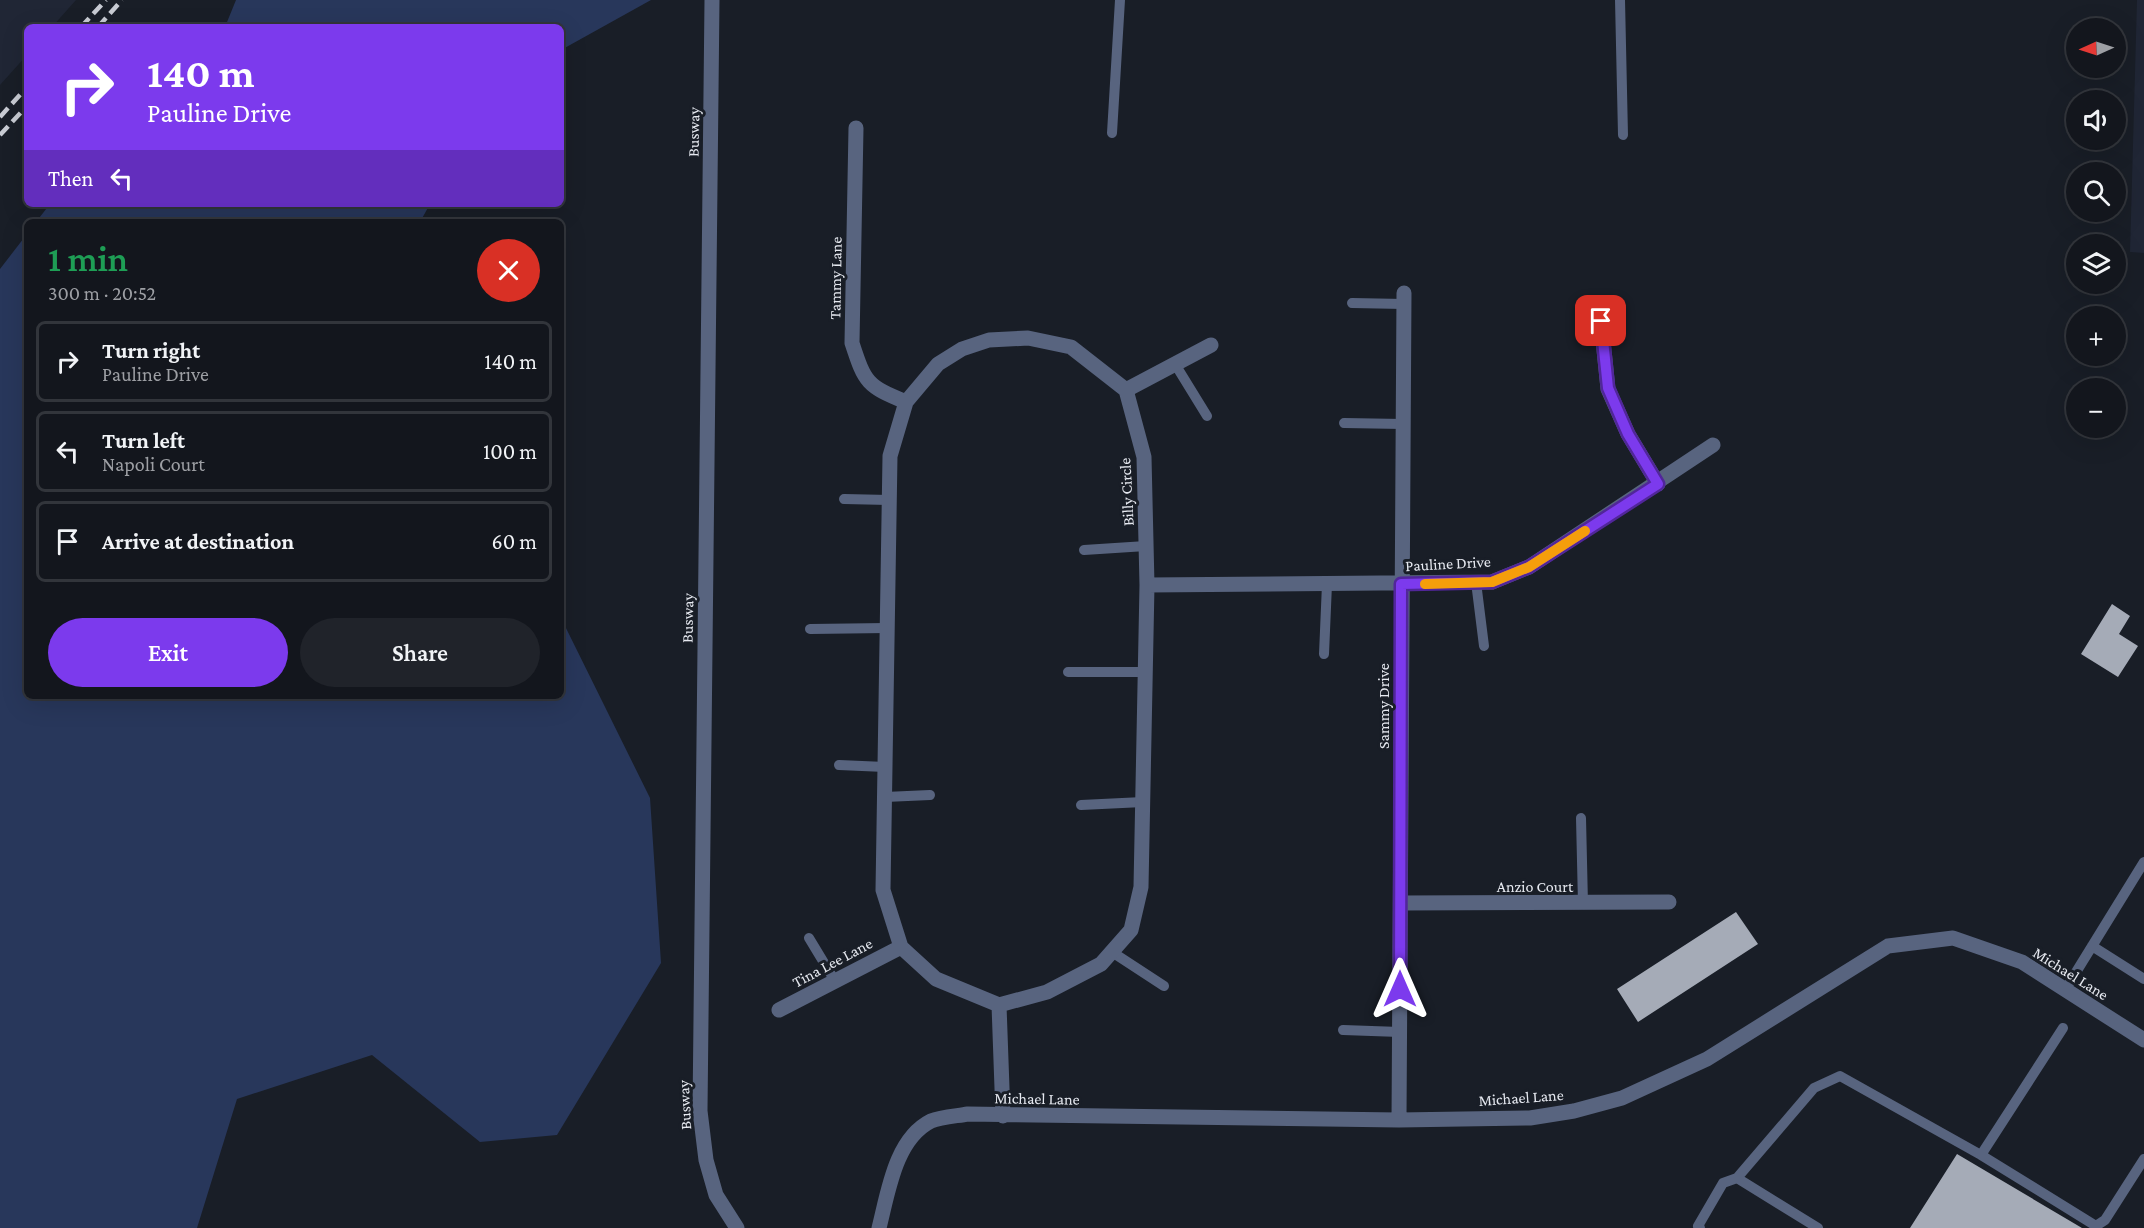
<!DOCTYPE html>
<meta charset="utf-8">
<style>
body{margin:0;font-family:"Crimson Pro",serif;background:#20232a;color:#f1f3f6;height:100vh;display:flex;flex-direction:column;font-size:22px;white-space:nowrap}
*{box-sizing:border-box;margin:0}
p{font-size:20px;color:#9d9fa4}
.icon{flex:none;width:33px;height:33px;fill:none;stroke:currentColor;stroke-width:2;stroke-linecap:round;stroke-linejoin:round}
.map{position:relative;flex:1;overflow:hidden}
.panel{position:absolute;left:24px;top:219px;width:540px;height:480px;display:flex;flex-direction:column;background:#13161d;border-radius:9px;box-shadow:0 6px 24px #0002,0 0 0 2px #32353b}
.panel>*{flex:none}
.hud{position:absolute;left:24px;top:24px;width:540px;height:183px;border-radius:9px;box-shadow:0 6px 24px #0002,0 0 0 2px #32353b;background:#7c3aed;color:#fff;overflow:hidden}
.needle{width:39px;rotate:267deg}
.buttons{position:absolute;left:2066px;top:18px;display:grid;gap:12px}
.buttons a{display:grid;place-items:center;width:60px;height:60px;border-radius:50%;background:#13161d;box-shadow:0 6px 24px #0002,0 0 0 2px #32353b;font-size:30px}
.pin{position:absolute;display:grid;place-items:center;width:51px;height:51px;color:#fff;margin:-26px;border-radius:12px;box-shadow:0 3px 9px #0006}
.me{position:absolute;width:66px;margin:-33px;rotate:0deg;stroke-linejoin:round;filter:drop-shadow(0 0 4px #0008)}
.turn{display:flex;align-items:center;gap:21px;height:126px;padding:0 24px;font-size:27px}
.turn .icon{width:78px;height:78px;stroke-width:2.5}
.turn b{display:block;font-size:42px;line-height:51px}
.then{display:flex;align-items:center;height:57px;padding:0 24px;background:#0003;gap:12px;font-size:22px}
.round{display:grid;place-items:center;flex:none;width:63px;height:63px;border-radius:32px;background:#20232a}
.summary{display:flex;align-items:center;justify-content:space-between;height:102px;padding:0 24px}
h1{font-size:36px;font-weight:600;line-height:45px;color:#1e9e55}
.cta{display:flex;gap:12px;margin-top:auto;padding:12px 24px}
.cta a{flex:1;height:69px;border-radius:36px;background:#7c3aed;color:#fff;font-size:24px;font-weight:600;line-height:69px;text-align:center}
.cta a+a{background:#20232a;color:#f1f3f6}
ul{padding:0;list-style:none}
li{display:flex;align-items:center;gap:18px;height:81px;margin:0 12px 9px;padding:0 12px;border:3px solid #32353b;border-radius:9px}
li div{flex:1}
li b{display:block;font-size:22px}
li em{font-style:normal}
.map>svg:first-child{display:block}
.built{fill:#202635}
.green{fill:#28375b}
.building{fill:#a5abb7}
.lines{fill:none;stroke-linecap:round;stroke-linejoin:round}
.service{stroke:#58647f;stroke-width:10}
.minor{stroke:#58647f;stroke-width:15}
.rail{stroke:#c8cbd3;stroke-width:4.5;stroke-dasharray:12 6;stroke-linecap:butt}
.route-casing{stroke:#51269a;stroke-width:15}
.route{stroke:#7c3aed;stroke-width:10}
.slow{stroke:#f59e0b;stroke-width:10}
.labels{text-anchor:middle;stroke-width:6;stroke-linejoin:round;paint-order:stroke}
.street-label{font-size:16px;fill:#e6e9f0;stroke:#191e27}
</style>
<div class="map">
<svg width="2144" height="1228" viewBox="0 0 2144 1228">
<rect width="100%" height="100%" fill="#191e27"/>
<path class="built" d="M 0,0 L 76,0 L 52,27 L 27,27 L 27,55 L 0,85 Z
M 2137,0 L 2144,0 L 2144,253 L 2130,252 Z"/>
<path class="green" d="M 236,0 L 651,0 L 561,50 L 561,27 L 225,27 Z
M 50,204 L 430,204 L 420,222 L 36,222 Z
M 27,234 L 27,696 L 561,696 L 562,620 L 650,798 L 661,963 L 557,1135 L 480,1142 L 372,1055 L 237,1099 L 197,1228 L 0,1228 L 0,269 Z"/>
<path class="building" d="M 2112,604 L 2130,616 L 2119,634 L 2138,646 L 2118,677 L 2081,654 Z
M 1736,912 L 1758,944 L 1638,1022 L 1617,989 Z
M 1957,1154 L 2082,1228 L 1910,1228 Z"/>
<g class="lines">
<path class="service" d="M 1620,0 L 1623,135
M 1112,133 L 1120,0
M 1352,303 L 1404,304
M 1175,364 L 1207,416
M 1344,423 L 1403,424
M 844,499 L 889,500
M 1084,550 L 1146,546
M 1476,582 L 1484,646
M 810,629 L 887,628
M 1324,654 L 1327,584
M 1068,672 L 1145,672
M 839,765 L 885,767
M 885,797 L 930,795
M 1081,805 L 1143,802
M 1581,818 L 1583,904
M 809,938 L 835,981
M 2092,946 L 2144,979
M 1112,952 L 1164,986
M 2065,990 L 2144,862
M 1343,1030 L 1400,1032
M 1981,1155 L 2063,1028
M 1737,1178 L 1814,1088 L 1840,1076 L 1981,1155 L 2096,1226 L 2105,1220 L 2144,1159
M 1700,1228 L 1698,1226 L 1723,1183 L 1737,1178 L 1818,1228"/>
<path class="minor" d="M 712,0 L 700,1111 L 706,1160 L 716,1195 L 737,1228
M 856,128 L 852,343 C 865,383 867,386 906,402
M 1601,321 L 1608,389 L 1628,434 L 1658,484
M 1028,338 L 1071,347 L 1126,390 L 1144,457 L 1147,585 L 1141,887 L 1131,930 L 1101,964 L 1047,992 L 999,1005 L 936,979 L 901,947 L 883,890 L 890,456 L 906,402 L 938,364 L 962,349 L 989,340 Z
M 1126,390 L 1211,345
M 1147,585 L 1492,582 L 1529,567 L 1713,445
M 1401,903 L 1669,902
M 999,1005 L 1003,1116
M 779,1010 L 901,947
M 1399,1120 L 1404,293
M 879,1228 C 888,1193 895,1139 931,1121 C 941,1117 957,1116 968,1114 L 1399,1120 L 1530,1118 L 1574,1111 L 1622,1098 L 1707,1059 L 1888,946 L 1953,938 L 2022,962 L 2144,1040"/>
<path class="rail" d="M 81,27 L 106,0
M 98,27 L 122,0
M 0,117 L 27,87
M 0,135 L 27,106"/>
</g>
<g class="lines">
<defs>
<path id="route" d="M 1400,989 L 1401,584 L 1492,582 L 1529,567 L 1658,484 L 1628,434 L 1608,388 L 1601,321"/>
</defs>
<use href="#route" class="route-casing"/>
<use href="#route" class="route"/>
<path class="slow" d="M 1425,584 L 1492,582 L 1529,567 L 1585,531"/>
</g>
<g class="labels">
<g class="street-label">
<text transform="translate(693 132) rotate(-89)" y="6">Busway</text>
<text transform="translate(835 278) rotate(-89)" y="6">Tammy Lane</text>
<text transform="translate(1126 492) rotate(-93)" y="6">Billy Circle</text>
<text transform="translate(1448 563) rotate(-3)" y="6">Pauline Drive</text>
<text transform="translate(687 618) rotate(-89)" y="6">Busway</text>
<text transform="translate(1383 706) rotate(-90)" y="6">Sammy Drive</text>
<text x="1535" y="892">Anzio Court</text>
<text transform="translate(832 962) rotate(-28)" y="6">Tina Lee Lane</text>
<text transform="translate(2071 973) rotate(32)" y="6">Michael Lane</text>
<text transform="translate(1521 1097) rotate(-4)" y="6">Michael Lane</text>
<text transform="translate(1037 1098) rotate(1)" y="6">Michael Lane</text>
<text transform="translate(684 1105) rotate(-93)" y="6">Busway</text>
</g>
</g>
</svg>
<div class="buttons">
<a><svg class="needle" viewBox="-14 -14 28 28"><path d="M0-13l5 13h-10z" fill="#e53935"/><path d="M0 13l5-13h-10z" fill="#9d9fa4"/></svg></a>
<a><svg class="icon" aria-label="sound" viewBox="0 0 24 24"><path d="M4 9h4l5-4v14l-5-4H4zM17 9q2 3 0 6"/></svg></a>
<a><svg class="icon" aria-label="search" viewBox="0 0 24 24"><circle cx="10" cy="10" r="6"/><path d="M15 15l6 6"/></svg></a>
<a><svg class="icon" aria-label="layers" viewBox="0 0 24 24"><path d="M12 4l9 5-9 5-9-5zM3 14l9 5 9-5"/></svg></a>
<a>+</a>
<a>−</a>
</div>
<div class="pin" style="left:1601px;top:321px;background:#d93025"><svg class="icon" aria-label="arrive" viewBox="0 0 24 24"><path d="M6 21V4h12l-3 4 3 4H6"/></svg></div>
<svg class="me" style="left:1400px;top:989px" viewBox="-20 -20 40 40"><path d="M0-17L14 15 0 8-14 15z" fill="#7c3aed" stroke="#fff" stroke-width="4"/></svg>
<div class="hud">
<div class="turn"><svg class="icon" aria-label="right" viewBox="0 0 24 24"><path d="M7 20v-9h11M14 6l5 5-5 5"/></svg><div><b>140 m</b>Pauline Drive</div></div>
<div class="then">Then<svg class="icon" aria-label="left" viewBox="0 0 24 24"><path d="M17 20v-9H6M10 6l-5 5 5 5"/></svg></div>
</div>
<section class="panel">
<div class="summary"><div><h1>1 min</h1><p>300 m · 20:52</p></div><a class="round" style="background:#d93025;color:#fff"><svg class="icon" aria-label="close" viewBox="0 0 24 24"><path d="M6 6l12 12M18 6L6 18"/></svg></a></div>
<ul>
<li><svg class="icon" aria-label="right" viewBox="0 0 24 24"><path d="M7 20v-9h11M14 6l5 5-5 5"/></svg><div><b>Turn right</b><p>Pauline Drive</p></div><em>140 m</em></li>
<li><svg class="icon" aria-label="left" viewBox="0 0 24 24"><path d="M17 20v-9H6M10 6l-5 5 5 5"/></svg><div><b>Turn left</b><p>Napoli Court</p></div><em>100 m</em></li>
<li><svg class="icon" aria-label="arrive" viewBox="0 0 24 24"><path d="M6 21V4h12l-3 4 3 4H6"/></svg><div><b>Arrive at destination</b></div><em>60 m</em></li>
</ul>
<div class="cta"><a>Exit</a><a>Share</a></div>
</section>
</div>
